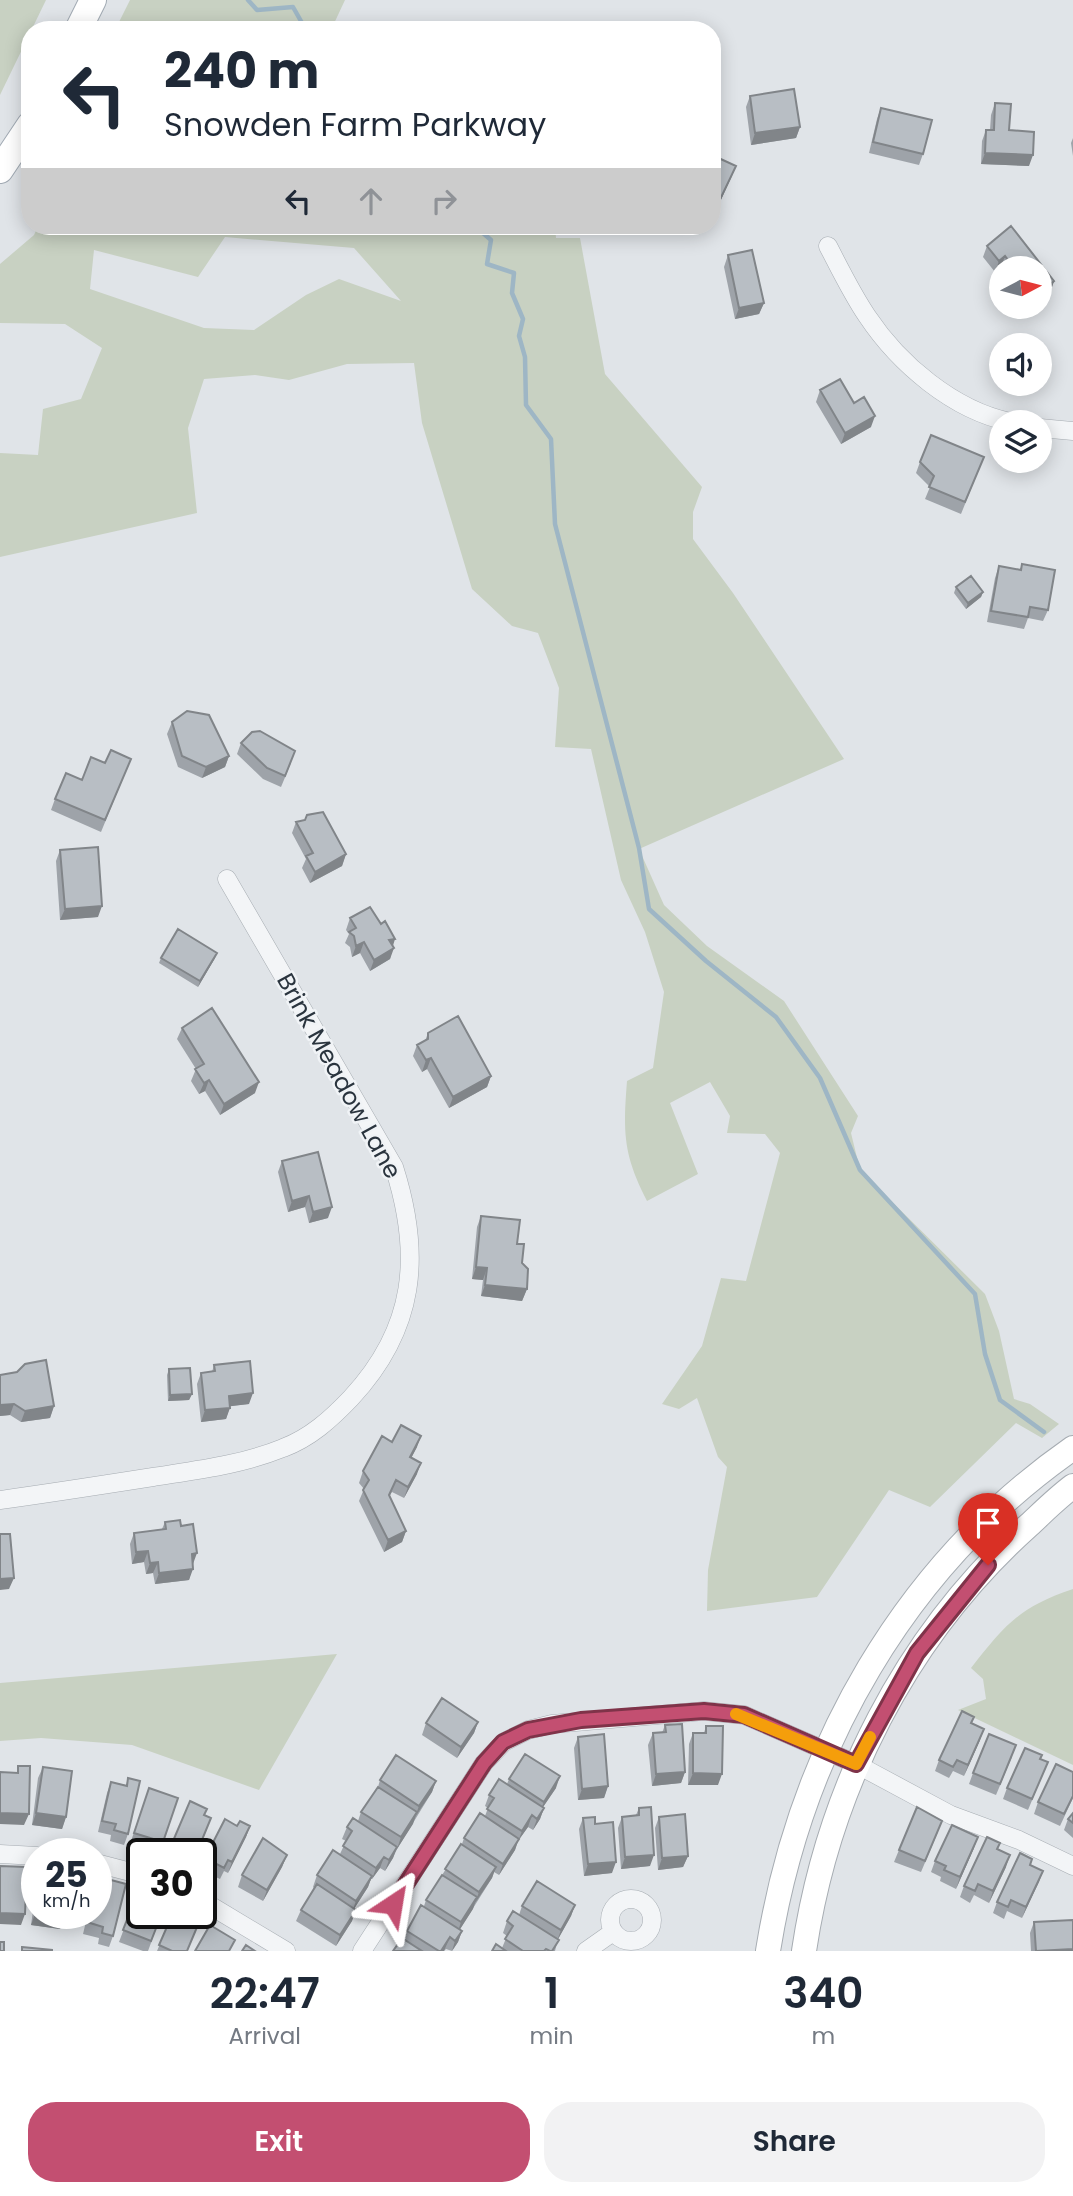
<!DOCTYPE html>
<style>
body{margin:0;font-family:Poppins,sans-serif;background:#f2f2f3;color:#1f2937;height:100vh;display:flex;flex-direction:column;font-size:26px;white-space:nowrap}
*{box-sizing:border-box;margin:0}
p{font-size:23px;color:#747a83}
.icon{flex:none;width:38px;height:38px;fill:none;stroke:currentColor;stroke-width:2;stroke-linecap:round;stroke-linejoin:round}
.map{position:relative;height:1951px;overflow:hidden}
.panel{display:flex;flex-direction:column;background:#fff;flex:1}
.panel>*{flex:none}
.top-card{position:absolute;left:21px;top:21px;width:700px;height:214px;border-radius:28px;box-shadow:0 4px 18px #0003;background:#fff;color:#1f2937;overflow:hidden}
.needle{width:46px;rotate:83deg}
.controls{position:absolute;left:989px;top:256px;display:grid;gap:14px}
.controls a{display:grid;place-items:center;width:63px;height:63px;border-radius:50%;background:#fff;box-shadow:0 4px 18px #0003;font-size:35px}
.speed{position:absolute;left:21px;top:1838px;display:flex;gap:14px;font-size:35px;font-weight:700;text-align:center}
.speed>*{display:grid;place-content:center;width:91px;height:91px;border-radius:50%;background:#fff;box-shadow:0 4px 18px #0003;line-height:1}
.speed small{font-size:18px;font-weight:400}
.speed .limit{border:4px solid #111;border-radius:10px;background:#fff;color:#111}
.pin{position:absolute;display:grid;place-items:center;width:60px;height:60px;color:#fff;margin:-72px -30px;border-radius:50% 50% 50% 0;rotate:-45deg;box-shadow:0 0 7px #0007}
.pin .icon{rotate:45deg}
.me{position:absolute;width:77px;margin:-38px;rotate:33deg;stroke-linejoin:round;filter:drop-shadow(0 0 5px #0008)}
.turn{display:flex;align-items:center;gap:24px;height:147px;padding:0 28px;font-size:32px}
.turn .icon{width:91px;height:91px;stroke-width:2.5}
.turn b{display:block;font-size:49px;line-height:60px}
.lanes{display:flex;align-items:center;height:66px;padding:0 28px;background:#0003;justify-content:center;gap:35px;direction:ltr}
.lanes .off{opacity:.35}
.eta{display:flex;justify-content:space-evenly;align-items:center;height:119px;text-align:center}
.eta b{font-size:42px;font-weight:600;line-height:49px}
.primary-button{display:flex;gap:14px;margin-top:auto;padding:14px 28px}
.primary-button a{flex:1;height:80px;border-radius:28px;background:#c34f71;color:#fff;font-size:28px;font-weight:600;line-height:80px;text-align:center}
.primary-button a+a{background:#f2f2f3;color:#1f2937}
.map>svg:first-child{display:block}
.green{fill:#c8d1c2;fill-rule:evenodd}
.lines{fill:none;stroke-linecap:round;stroke-linejoin:round}
.stream{stroke:#9eb6c5;stroke-width:4.5}
.street-casing{stroke:#a6acb2;stroke-width:19}
.secondary-casing{stroke:#a6acb2;stroke-width:26}
.primary-casing{stroke:#a1aab3;stroke-width:28}
.street{stroke:#f3f5f7;stroke-width:18}
.secondary{stroke:#fff;stroke-width:24}
.primary{stroke:#fff;stroke-width:26}
.wall{fill:#9ea3a9}
.shaded-wall{fill:#818589}
.building{fill:#b8bec4;stroke:#818589;stroke-width:2}
.route-casing{stroke:#7f3349;stroke-width:18}
.route{stroke:#c34f71;stroke-width:12}
.slow{stroke:#f59e0b;stroke-width:12}
.labels{text-anchor:middle;stroke-width:5;stroke-linejoin:round;paint-order:stroke}
.street-label{font-size:24px;fill:#2a343e;stroke:#f0f3f6}
</style>
<div class="map">
<svg width="1073" height="1951" viewBox="0 0 1073 1951">
<rect width="100%" height="100%" fill="#e0e4e8"/>
<path class="green" d="M 0,0 L 46,0 L 0,95 Z
M 130,0 L 345,0 L 331,30 L 115,30 Z
M 38,226 L 555,226 L 556,238 L 580,238 L 605,374 L 702,487 L 693,512 L 693,539 L 733,593 L 844,759 L 639,849 L 664,905 L 707,946 L 784,1001 L 858,1116 L 851,1133 L 860,1170 L 985,1294 L 999,1331 L 1014,1399 L 1030,1404 L 1059,1424 L 1042,1438 L 1016,1423 L 930,1507 L 889,1490 L 817,1597 L 707,1611 L 708,1570 L 727,1467 L 718,1457 L 697,1398 L 679,1409 L 662,1404 L 702,1346 L 721,1278 L 746,1281 L 780,1153 L 765,1134 L 727,1133 L 730,1116 L 710,1082 L 670,1103 L 698,1174 L 647,1201 C 623,1154 623,1133 627,1081 L 653,1068 L 664,992 L 645,932 L 621,880 L 591,749 L 555,747 L 559,688 L 538,633 L 512,626 L 472,589 L 422,423 L 414,363 L 347,364 L 289,380 L 255,375 L 204,379 L 188,428 L 197,513 L 0,557 L 0,453 L 38,455 L 43,409 L 81,399 L 102,348 L 65,324 L 0,323 L 0,264 L 34,235 ZM 225,237 L 354,248 L 401,301 L 339,279 L 306,295 L 254,330 L 204,328 L 90,289 L 94,250 L 198,277 Z
M 1073,1589 L 1073,1765 L 958,1710 L 986,1699 L 983,1679 L 971,1668 C 1005,1625 1019,1607 1073,1589 Z
M 337,1654 L 259,1790 L 132,1745 L 41,1738 L 0,1741 L 0,1683 Z"/>
<g class="lines">
<path class="stream" d="M 248,0 L 257,10 L 293,7 L 306,30
M 475,226 L 491,240 L 487,264 L 514,273 L 512,293 L 523,319 L 519,336 L 525,357 L 526,405 L 551,439 L 555,524 L 639,848 L 649,909 L 706,961 L 776,1017 L 820,1078 L 860,1170 L 975,1294 L 985,1354 L 1000,1400 L 1044,1432"/>
<defs>
<path id="street" d="M 828,246 C 840,269 852,294 867,316 C 899,364 953,410 1010,422
M 1040,428 L 1073,431
M 0,1500 C 51,1493 102,1485 153,1477 C 197,1470 241,1465 283,1448 C 310,1438 331,1419 351,1398 C 416,1328 422,1255 394,1167 L 227,879
M 0,1854 L 37,1856
M 96,1863 L 142,1875
M610 1920a21 21 0 1 1 42 0a21 21 0 1 1-42 0Z
M 201,1900 L 286,1951
M 362,1951 L 484,1763 L 504,1742 L 528,1730 L 552,1724 L 704,1711 L 744,1715 L 856,1764 L 951,1815 L 1019,1840 L 1073,1866
M 586,1951 L 613,1932"/>
<path id="secondary" d="M 768,1951 C 800,1749 904,1566 1073,1448
M 804,1951 C 828,1789 906,1635 1029,1525 C 1043,1512 1057,1498 1073,1486"/>
<path id="primary" d="M 78,30 L 93,0
M 0,170 L 30,125"/>
</defs>
<use href="#street" class="street-casing"/>
<use href="#secondary" class="secondary-casing"/>
<use href="#primary" class="primary-casing"/>
<use href="#street" class="street"/>
<use href="#secondary" class="secondary"/>
<use href="#primary" class="primary"/>
</g>
<path class="wall" d="M 750,96 L 800,127 L 796,138 L 751,145 L 746,107 Z
M 995,103 L 1009,130 L 1029,166 L 981,164 L 982,141 L 986,130 L 990,130 L 991,115 Z
M 881,108 L 923,154 L 919,165 L 869,153 L 877,119 Z
M 1073,138 L 1073,156 L 1071,143 Z
M 712,155 L 736,166 L 712,219 Z
M 1011,226 L 1054,281 L 1050,293 L 1040,301 L 1040,268 L 1001,267 L 995,272 L 983,257 L 987,246 Z
M 728,255 L 764,303 L 759,314 L 735,319 L 724,267 Z
M 820,390 L 854,403 L 871,427 L 841,444 L 816,402 Z
M 984,457 L 961,514 L 925,499 L 930,487 L 916,473 L 920,462 Z
M 1022,564 L 1048,610 L 1043,621 L 1028,618 L 1024,629 L 987,622 L 995,578 L 999,566 L 1020,570 Z
M 956,587 L 983,592 L 981,597 L 966,609 L 954,593 Z
M 172,722 L 229,756 L 225,767 L 202,778 L 178,767 L 167,734 Z
M 241,743 L 291,763 L 281,787 L 263,779 L 237,754 Z
M 131,759 L 101,832 L 51,810 L 55,799 L 105,763 Z
M 296,822 L 346,854 L 342,866 L 310,883 L 302,868 L 306,859 L 292,833 Z
M 60,850 L 98,917 L 60,920 L 56,861 Z
M 350,918 L 393,946 L 390,959 L 370,971 L 360,953 L 352,957 L 350,947 L 345,943 L 349,934 L 346,930 Z
M 161,958 L 215,958 L 198,987 L 159,963 Z
M 182,1028 L 255,1093 L 220,1115 L 205,1091 L 199,1094 L 191,1081 L 196,1069 L 177,1039 Z
M 428,1033 L 491,1076 L 487,1087 L 449,1108 L 427,1069 L 422,1072 L 413,1056 L 417,1045 L 425,1041 Z
M 282,1161 L 328,1218 L 309,1223 L 305,1207 L 288,1212 L 278,1172 Z
M 481,1216 L 517,1244 L 522,1263 L 527,1289 L 522,1301 L 481,1296 L 483,1280 L 472,1279 L 477,1227 Z
M 214,1365 L 249,1404 L 230,1406 L 226,1419 L 201,1422 L 197,1384 L 201,1373 L 212,1372 Z
M 169,1369 L 192,1394 L 189,1400 L 168,1401 L 167,1375 Z
M 0,1375 L 54,1406 L 50,1418 L 21,1422 L 10,1415 L 0,1416 Z
M 392,1442 L 417,1447 L 411,1458 L 417,1474 L 404,1498 L 392,1492 L 389,1497 L 406,1531 L 402,1542 L 384,1552 L 359,1501 L 364,1489 L 359,1483 L 363,1471 Z
M 165,1522 L 181,1526 L 193,1564 L 189,1580 L 155,1584 L 153,1573 L 146,1574 L 144,1562 L 132,1564 L 130,1544 L 134,1533 L 162,1529 Z
M 478,1722 L 474,1733 L 457,1758 L 422,1735 L 426,1723 Z
M 972,1723 L 980,1740 L 964,1776 L 953,1771 L 949,1778 L 935,1771 L 939,1760 Z
M 665,1725 L 685,1772 L 681,1783 L 652,1786 L 648,1745 L 653,1733 L 662,1733 Z
M 706,1726 L 718,1785 L 688,1785 L 689,1744 L 693,1733 L 704,1733 Z
M 578,1737 L 608,1786 L 604,1798 L 578,1800 L 574,1748 Z
M 1012,1757 L 996,1795 L 969,1784 L 973,1773 Z
M 1048,1762 L 1028,1810 L 1003,1799 L 1007,1788 Z
M 43,1767 L 66,1817 L 62,1829 L 32,1825 L 38,1778 Z
M 128,1778 L 128,1834 L 124,1845 L 110,1841 L 111,1835 L 98,1832 L 107,1793 L 111,1782 L 126,1785 Z
M 509,1779 L 556,1788 L 543,1807 L 544,1808 L 540,1819 L 533,1830 L 528,1827 L 518,1841 L 515,1850 L 499,1875 L 494,1872 L 492,1878 L 460,1929 L 462,1931 L 458,1942 L 452,1951 L 446,1949 L 444,1951 L 393,1951 L 404,1939 L 407,1931 L 424,1906 L 426,1900 L 462,1844 L 464,1838 L 485,1816 L 488,1808 L 485,1806 L 489,1795 L 507,1784 Z
M 380,1780 L 436,1781 L 432,1792 L 397,1849 L 393,1858 L 385,1871 L 380,1868 L 372,1879 L 371,1879 L 368,1887 L 354,1909 L 352,1921 L 336,1946 L 296,1921 L 301,1910 L 314,1888 L 313,1887 L 317,1875 L 340,1854 L 346,1841 L 342,1839 L 347,1827 L 358,1821 L 361,1812 L 378,1787 Z
M 149,1788 L 178,1798 L 159,1853 L 130,1844 Z
M 1073,1798 L 1060,1826 L 1034,1814 L 1038,1802 Z
M 639,1808 L 650,1866 L 621,1869 L 618,1828 L 622,1817 L 636,1815 Z
M 1073,1813 L 1073,1838 L 1064,1830 L 1068,1819 Z
M 204,1815 L 207,1829 L 197,1853 L 169,1853 L 173,1841 Z
M 659,1817 L 688,1856 L 683,1867 L 658,1870 L 655,1828 Z
M 583,1818 L 595,1824 L 612,1873 L 584,1876 L 579,1829 Z
M 237,1826 L 250,1826 L 246,1837 L 228,1873 L 224,1871 L 220,1879 L 201,1870 L 205,1858 Z
M 938,1832 L 921,1872 L 894,1862 L 899,1850 Z
M 974,1848 L 956,1889 L 940,1881 L 941,1877 L 931,1872 L 935,1861 Z
M 997,1849 L 1006,1867 L 989,1903 L 974,1895 L 970,1903 L 960,1897 L 964,1886 Z
M 287,1855 L 282,1867 L 263,1901 L 238,1887 L 242,1875 Z
M 1030,1865 L 1043,1871 L 1022,1918 L 1007,1911 L 1004,1919 L 993,1913 L 997,1902 Z
M 111,1880 L 113,1936 L 109,1947 L 98,1944 L 99,1938 L 83,1934 L 88,1913 L 96,1913 Z
M 37,1883 L 37,1913 L 64,1918 L 60,1929 L 31,1925 Z
M 138,1892 L 162,1913 L 148,1951 L 143,1951 L 119,1942 Z
M 575,1905 L 571,1916 L 558,1939 L 555,1951 L 492,1951 L 502,1948 L 507,1936 L 503,1933 L 507,1921 L 519,1915 L 522,1906 Z
M 173,1913 L 196,1931 L 187,1951 L 157,1951 Z
M 1034,1922 L 1073,1951 L 1031,1951 L 1030,1933 Z"/>
<path class="shaded-wall" d="M 800,127 L 796,138 L 751,145 L 755,133 Z
M 985,153 L 1033,155 L 1029,166 L 981,164 Z
M 736,166 L 731,178 L 712,219 L 716,208 Z
M 1005,256 L 1001,267 L 995,272 L 999,261 Z
M 1054,281 L 1050,293 L 1040,301 L 1040,293 Z
M 764,303 L 759,314 L 735,319 L 739,308 Z
M 875,416 L 871,427 L 841,444 L 845,433 Z
M 983,592 L 981,597 L 966,609 L 968,603 Z
M 229,756 L 225,767 L 202,778 L 206,767 Z
M 346,854 L 342,866 L 310,883 L 315,872 Z
M 102,906 L 98,917 L 60,920 L 65,909 Z
M 395,939 L 392,949 L 394,948 L 390,959 L 370,971 L 374,960 L 389,940 Z
M 364,942 L 360,953 L 352,957 L 356,946 Z
M 217,953 L 215,958 L 198,987 L 200,981 Z
M 431,1058 L 427,1069 L 422,1072 L 426,1060 Z
M 491,1076 L 487,1087 L 449,1108 L 453,1097 Z
M 209,1080 L 205,1091 L 199,1094 L 204,1083 Z
M 259,1082 L 255,1093 L 220,1115 L 224,1104 Z
M 309,1196 L 305,1207 L 288,1212 L 292,1201 Z
M 332,1207 L 328,1218 L 309,1223 L 313,1212 Z
M 476,1267 L 487,1268 L 483,1280 L 472,1279 Z
M 485,1285 L 527,1289 L 522,1301 L 481,1296 Z
M 253,1393 L 249,1404 L 224,1407 L 229,1396 Z
M 192,1394 L 189,1400 L 168,1401 L 170,1395 Z
M 14,1404 L 10,1415 L 0,1416 L 0,1405 Z
M 54,1406 L 50,1418 L 21,1422 L 25,1411 Z
M 230,1408 L 226,1419 L 201,1422 L 205,1410 Z
M 421,1436 L 417,1447 L 406,1468 L 410,1457 Z
M 421,1463 L 417,1474 L 404,1498 L 408,1487 Z
M 406,1531 L 402,1542 L 384,1552 L 388,1540 Z
M 148,1551 L 144,1562 L 132,1564 L 136,1552 Z
M 197,1553 L 193,1564 L 192,1554 Z
M 158,1562 L 153,1573 L 146,1574 L 150,1563 Z
M 193,1569 L 189,1580 L 155,1584 L 159,1573 Z
M 14,1578 L 9,1589 L 0,1590 L 0,1579 Z
M 478,1722 L 474,1733 L 457,1758 L 461,1747 Z
M 984,1729 L 980,1740 L 964,1776 L 968,1765 Z
M 685,1772 L 681,1783 L 652,1786 L 656,1774 Z
M 693,1773 L 722,1774 L 718,1785 L 688,1785 Z
M 560,1776 L 556,1788 L 539,1813 L 544,1802 Z
M 436,1781 L 432,1792 L 415,1817 L 419,1806 Z
M 608,1786 L 604,1798 L 578,1800 L 582,1789 Z
M 544,1808 L 540,1819 L 533,1830 L 537,1819 Z
M 417,1812 L 413,1824 L 397,1849 L 401,1837 Z
M 0,1813 L 29,1814 L 24,1825 L 0,1824 Z
M 36,1813 L 66,1817 L 62,1829 L 32,1825 Z
M 532,1815 L 528,1827 L 518,1841 L 515,1850 L 499,1875 L 503,1864 L 519,1839 L 522,1831 Z
M 250,1826 L 246,1837 L 228,1873 L 232,1862 Z
M 978,1837 L 974,1848 L 956,1889 L 960,1877 Z
M 397,1847 L 393,1858 L 385,1871 L 389,1860 Z
M 287,1855 L 282,1867 L 263,1901 L 267,1890 Z
M 654,1855 L 650,1866 L 621,1869 L 625,1857 Z
M 1010,1855 L 1006,1867 L 989,1903 L 993,1891 Z
M 688,1856 L 683,1867 L 658,1870 L 662,1858 Z
M 384,1857 L 380,1868 L 372,1879 L 376,1868 Z
M 616,1862 L 612,1873 L 584,1876 L 588,1864 Z
M 496,1867 L 492,1878 L 475,1903 L 479,1892 Z
M 1043,1871 L 1039,1882 L 1022,1918 L 1026,1907 Z
M 372,1876 L 368,1887 L 352,1912 L 356,1901 Z
M 477,1897 L 473,1909 L 457,1934 L 461,1922 Z
M 575,1905 L 571,1916 L 557,1941 L 561,1930 Z
M 356,1910 L 352,1921 L 336,1946 L 340,1935 Z
M 0,1913 L 25,1914 L 21,1925 L 0,1924 Z
M 35,1914 L 64,1918 L 60,1929 L 31,1925 Z
M 462,1931 L 458,1942 L 452,1951 L 455,1941 Z
M 450,1937 L 444,1951 L 441,1951 Z
M 1073,1949 L 1073,1951 L 1036,1951 Z"/>
<path class="building" d="M 794,89 L 800,127 L 755,133 L 750,96 Z
M 995,103 L 1011,104 L 1009,130 L 1034,132 L 1033,155 L 985,153 L 986,130 L 994,130 Z
M 881,108 L 932,120 L 923,154 L 873,142 Z
M 712,155 L 736,166 L 716,208 L 712,206 Z
M 1011,226 L 1054,281 L 1040,293 L 1040,268 L 1014,268 L 1005,256 L 999,261 L 987,246 Z
M 752,250 L 764,303 L 739,308 L 728,255 Z
M 840,379 L 854,403 L 864,397 L 875,416 L 845,433 L 820,390 Z
M 931,435 L 984,457 L 965,502 L 929,487 L 934,476 L 920,462 Z
M 1022,564 L 1055,570 L 1048,610 L 1030,607 L 1028,617 L 991,611 L 999,566 L 1021,570 Z
M 971,576 L 983,592 L 968,603 L 956,587 Z
M 187,711 L 209,715 L 229,756 L 206,767 L 182,756 L 172,722 Z
M 260,731 L 295,751 L 285,776 L 267,768 L 241,743 L 252,732 Z
M 111,750 L 131,759 L 105,820 L 55,799 L 66,773 L 82,780 L 91,757 L 105,763 Z
M 323,812 L 346,854 L 315,872 L 306,856 L 313,853 L 296,822 L 305,820 L 307,815 Z
M 98,847 L 102,906 L 65,909 L 60,850 Z
M 370,907 L 381,924 L 385,921 L 395,939 L 389,940 L 394,948 L 374,960 L 364,942 L 356,946 L 354,936 L 349,932 L 356,928 L 350,918 Z
M 178,929 L 217,953 L 200,981 L 161,958 Z
M 212,1008 L 259,1082 L 224,1104 L 209,1080 L 204,1083 L 195,1069 L 204,1064 L 182,1028 Z
M 458,1016 L 491,1076 L 453,1097 L 431,1058 L 426,1060 L 417,1045 L 428,1039 L 428,1033 Z
M 318,1152 L 332,1207 L 313,1212 L 309,1196 L 292,1201 L 282,1161 Z
M 481,1216 L 520,1220 L 517,1244 L 524,1244 L 522,1263 L 528,1269 L 527,1289 L 485,1285 L 487,1268 L 476,1267 Z
M 46,1360 L 54,1406 L 25,1411 L 14,1404 L 0,1405 L 0,1375 L 17,1372 L 25,1364 Z
M 250,1361 L 253,1393 L 229,1396 L 230,1408 L 205,1410 L 201,1373 L 215,1371 L 214,1365 Z
M 190,1368 L 192,1394 L 170,1395 L 169,1369 Z
M 401,1425 L 421,1436 L 410,1457 L 421,1463 L 408,1487 L 396,1480 L 389,1495 L 406,1531 L 388,1540 L 363,1490 L 369,1480 L 363,1471 L 382,1436 L 392,1442 Z
M 180,1520 L 181,1526 L 193,1524 L 197,1553 L 192,1554 L 193,1569 L 159,1573 L 158,1562 L 150,1563 L 148,1551 L 136,1552 L 134,1533 L 166,1529 L 165,1522 Z
M 0,1534 L 10,1534 L 14,1578 L 0,1579 Z
M 442,1698 L 478,1722 L 461,1747 L 426,1723 Z
M 962,1711 L 974,1717 L 971,1723 L 984,1729 L 968,1765 L 957,1760 L 953,1767 L 939,1760 Z
M 682,1724 L 685,1772 L 656,1774 L 653,1733 L 666,1732 L 665,1725 Z
M 706,1726 L 723,1726 L 722,1774 L 693,1773 L 693,1733 L 706,1733 Z
M 604,1734 L 608,1786 L 582,1789 L 578,1737 Z
M 989,1734 L 1016,1745 L 1000,1784 L 973,1773 Z
M 1025,1748 L 1042,1755 L 1040,1759 L 1048,1762 L 1032,1799 L 1007,1788 Z
M 525,1754 L 560,1776 L 544,1802 L 509,1779 Z
M 396,1755 L 436,1781 L 419,1806 L 380,1780 Z
M 1056,1764 L 1073,1772 L 1073,1796 L 1064,1814 L 1038,1802 Z
M 18,1766 L 30,1766 L 29,1814 L 0,1813 L 0,1772 L 18,1773 Z
M 43,1767 L 72,1771 L 66,1817 L 36,1813 Z
M 128,1778 L 140,1781 L 128,1834 L 114,1830 L 116,1824 L 102,1821 L 111,1782 L 127,1786 Z
M 499,1779 L 544,1808 L 537,1819 L 532,1815 L 522,1831 L 487,1809 L 494,1798 L 489,1795 Z
M 378,1787 L 417,1812 L 401,1837 L 361,1812 Z
M 149,1788 L 178,1798 L 163,1842 L 134,1833 Z
M 190,1801 L 207,1809 L 204,1815 L 211,1818 L 197,1852 L 173,1841 Z
M 651,1807 L 654,1855 L 625,1857 L 622,1817 L 639,1815 L 639,1808 Z
M 917,1807 L 942,1821 L 925,1861 L 899,1850 Z
M 480,1813 L 519,1839 L 503,1864 L 464,1838 Z
M 1073,1813 L 1073,1823 L 1068,1819 Z
M 685,1814 L 688,1856 L 662,1858 L 659,1817 Z
M 595,1817 L 595,1824 L 613,1822 L 616,1862 L 588,1864 L 583,1818 Z
M 353,1818 L 397,1847 L 389,1860 L 384,1857 L 376,1868 L 343,1846 L 352,1831 L 347,1827 Z
M 225,1819 L 237,1826 L 240,1821 L 250,1826 L 232,1862 L 228,1860 L 224,1868 L 205,1858 Z
M 952,1825 L 978,1837 L 960,1877 L 944,1870 L 946,1866 L 935,1861 Z
M 987,1837 L 1000,1843 L 997,1849 L 1010,1855 L 993,1891 L 978,1884 L 975,1891 L 964,1886 Z
M 263,1838 L 287,1855 L 267,1890 L 242,1875 Z
M 461,1844 L 496,1867 L 479,1892 L 445,1869 Z
M 333,1850 L 372,1876 L 356,1901 L 317,1875 Z
M 1020,1853 L 1032,1859 L 1030,1865 L 1043,1871 L 1026,1907 L 1011,1900 L 1008,1907 L 997,1902 Z
M 0,1866 L 27,1867 L 25,1914 L 0,1913 Z
M 442,1875 L 477,1897 L 461,1922 L 426,1900 Z
M 111,1880 L 126,1884 L 113,1936 L 102,1933 L 103,1927 L 87,1922 L 90,1913 L 96,1913 L 97,1884 L 109,1887 Z
M 537,1881 L 575,1905 L 561,1930 L 522,1906 Z
M 317,1884 L 356,1910 L 340,1935 L 301,1910 Z
M 138,1892 L 142,1893 L 142,1913 L 162,1913 L 151,1941 L 123,1930 Z
M 37,1900 L 37,1913 L 65,1913 L 64,1918 L 35,1914 Z
M 421,1905 L 462,1931 L 455,1941 L 450,1937 L 441,1951 L 439,1951 L 407,1931 Z
M 513,1911 L 559,1940 L 552,1951 L 550,1951 L 546,1949 L 544,1951 L 523,1951 L 505,1939 L 513,1926 L 507,1921 Z
M 173,1913 L 184,1913 L 200,1920 L 187,1951 L 172,1951 L 159,1945 Z
M 1073,1920 L 1073,1949 L 1036,1951 L 1034,1922 Z
M 210,1925 L 235,1940 L 229,1951 L 195,1951 Z
M 402,1938 L 422,1951 L 393,1951 Z
M 0,1942 L 4,1942 L 4,1951 L 0,1951 Z
M 496,1944 L 506,1951 L 492,1951 Z
M 246,1945 L 255,1951 L 242,1951 Z
M 22,1947 L 52,1950 L 52,1951 L 22,1951 Z"/>
<g class="lines">
<defs>
<path id="route" d="M 393,1904 L 484,1763 L 503,1742 L 528,1730 L 581,1720 L 704,1711 L 744,1715 L 856,1764 L 917,1653 L 988,1565"/>
</defs>
<use href="#route" class="route-casing"/>
<use href="#route" class="route"/>
<path class="slow" d="M 736,1714 L 856,1764 L 870,1737"/>
</g>
<g class="labels">
<g class="street-label">
<text transform="translate(339 1076) rotate(61)" y="8">Brink Meadow Lane</text>
</g>
</g>
</svg>
<div class="controls">
<a><svg class="needle" viewBox="-14 -14 28 28"><path d="M0-13l5 13h-10z" fill="#e53935"/><path d="M0 13l5-13h-10z" fill="#747a83"/></svg></a>
<a><svg class="icon" aria-label="sound" viewBox="0 0 24 24"><path d="M4 9h4l5-4v14l-5-4H4zM17 9q2 3 0 6"/></svg></a>
<a><svg class="icon" aria-label="layers" viewBox="0 0 24 24"><path d="M12 4l9 5-9 5-9-5zM3 14l9 5 9-5"/></svg></a>
</div>
<div class="speed"><div>25<small>km/h</small></div><div class="limit">30</div></div>
<div class="pin" style="left:988px;top:1565px;background:#d93025"><svg class="icon" aria-label="arrive" viewBox="0 0 24 24"><path d="M6 21V4h12l-3 4 3 4H6"/></svg></div>
<svg class="me" style="left:393px;top:1904px" viewBox="-20 -20 40 40"><path d="M0-17L14 15 0 8-14 15z" fill="#c34f71" stroke="#fff" stroke-width="4"/></svg>
<div class="top-card">
<div class="turn"><svg class="icon" aria-label="left" viewBox="0 0 24 24"><path d="M17 20v-9H6M10 6l-5 5 5 5"/></svg><div><b>240 m</b>Snowden Farm Parkway</div></div>
<div class="lanes"><svg class="icon" aria-label="left" viewBox="0 0 24 24"><path d="M17 20v-9H6M10 6l-5 5 5 5"/></svg><svg class="icon off" aria-label="ahead" viewBox="0 0 24 24"><path d="M12 20V5M6 11l6-6 6 6"/></svg><svg class="icon off" aria-label="right" viewBox="0 0 24 24"><path d="M7 20v-9h11M14 6l5 5-5 5"/></svg></div>
</div>
</div>
<section class="panel">
<div class="eta">
<div><b>22:47</b><p>Arrival</p></div>
<div><b>1</b><p>min</p></div>
<div><b>340</b><p>m</p></div>
</div>
<div class="primary-button"><a>Exit</a><a>Share</a></div>
</section>
